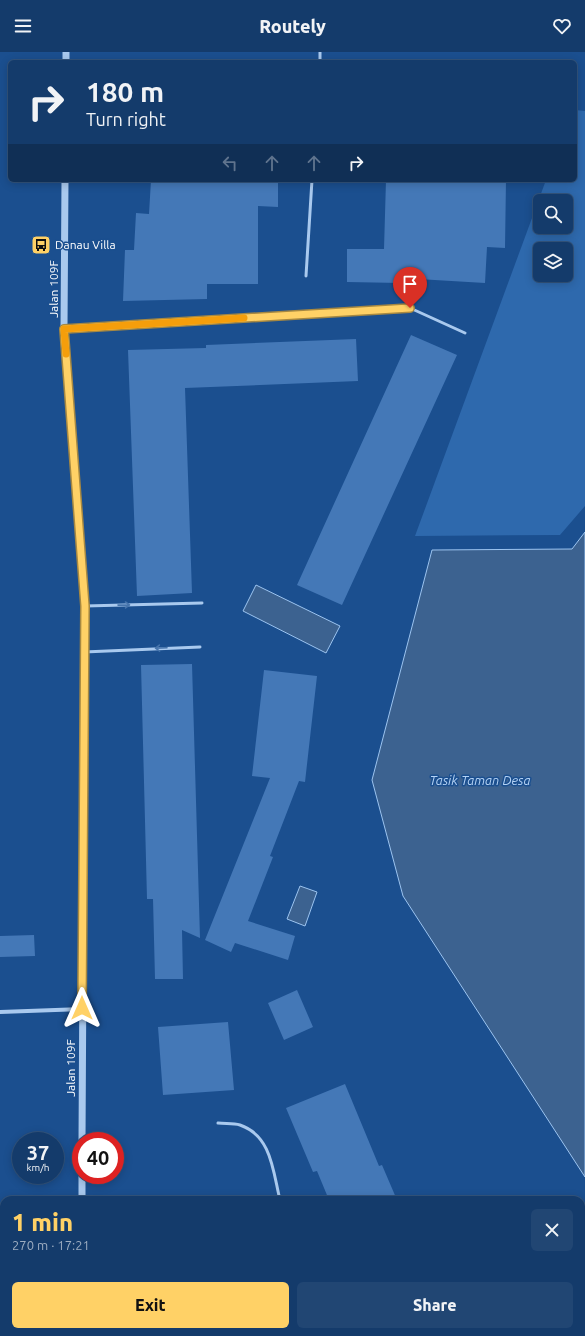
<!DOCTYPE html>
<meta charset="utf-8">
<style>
body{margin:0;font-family:Ubuntu,sans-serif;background:#214673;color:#f1f3f6;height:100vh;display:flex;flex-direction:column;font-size:15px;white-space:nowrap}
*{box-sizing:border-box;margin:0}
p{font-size:13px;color:#9dadc1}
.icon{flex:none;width:22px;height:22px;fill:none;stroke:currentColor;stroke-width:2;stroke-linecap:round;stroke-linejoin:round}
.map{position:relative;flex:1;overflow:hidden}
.panel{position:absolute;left:0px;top:1144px;width:585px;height:140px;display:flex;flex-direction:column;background:#143b6b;border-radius:12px 12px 0 0;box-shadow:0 2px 10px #0003,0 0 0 1px #33557e}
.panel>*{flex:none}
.hud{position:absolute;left:8px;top:8px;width:569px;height:122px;border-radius:6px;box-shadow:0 2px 10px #0003,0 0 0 1px #33557e;background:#143b6b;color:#f1f3f6;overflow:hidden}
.tools{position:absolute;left:533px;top:142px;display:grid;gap:8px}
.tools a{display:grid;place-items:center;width:40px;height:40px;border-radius:6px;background:#143b6b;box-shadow:0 2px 10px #0003,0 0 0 1px #33557e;font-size:20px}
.speed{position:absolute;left:12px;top:1080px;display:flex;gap:8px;font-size:20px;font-weight:700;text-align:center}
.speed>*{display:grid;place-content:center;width:52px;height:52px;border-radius:50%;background:#143b6b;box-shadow:0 2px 10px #0003,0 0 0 1px #33557e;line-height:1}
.speed small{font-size:10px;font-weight:400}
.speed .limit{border:6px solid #d22;background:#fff;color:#111}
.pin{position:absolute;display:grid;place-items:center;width:34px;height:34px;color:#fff;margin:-41px -17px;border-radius:50% 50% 50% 0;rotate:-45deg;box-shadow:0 0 4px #0007}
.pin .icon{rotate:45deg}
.me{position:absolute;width:44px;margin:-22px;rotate:0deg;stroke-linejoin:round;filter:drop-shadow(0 0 3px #0008)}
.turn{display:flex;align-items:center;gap:14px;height:84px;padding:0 12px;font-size:18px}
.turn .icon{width:52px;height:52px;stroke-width:2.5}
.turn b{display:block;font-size:28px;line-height:34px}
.lanes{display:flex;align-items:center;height:38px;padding:0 12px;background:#0003;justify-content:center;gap:20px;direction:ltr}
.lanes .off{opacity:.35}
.round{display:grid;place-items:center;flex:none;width:42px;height:42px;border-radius:6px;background:#214673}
.head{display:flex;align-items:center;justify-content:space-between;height:68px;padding:0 12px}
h1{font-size:24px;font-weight:800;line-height:30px;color:#ffd166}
.cta{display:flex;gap:8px;margin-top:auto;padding:8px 12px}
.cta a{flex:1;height:46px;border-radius:6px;background:#ffd166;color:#111;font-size:16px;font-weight:800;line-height:46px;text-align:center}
.cta a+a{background:#214673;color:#f1f3f6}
header{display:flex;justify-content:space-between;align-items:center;height:52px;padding:0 12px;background:#143b6b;font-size:18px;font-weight:800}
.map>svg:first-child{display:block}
.green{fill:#2e69ad;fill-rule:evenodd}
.water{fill:#3c6290;stroke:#9cc4f0}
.building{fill:#4478b7}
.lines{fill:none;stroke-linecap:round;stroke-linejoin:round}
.service{stroke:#a9c9ee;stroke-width:3}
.minor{stroke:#a9c9ee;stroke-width:4}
.tertiary{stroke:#a9c9ee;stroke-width:7}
.oneway{stroke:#4674ac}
.route-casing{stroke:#a68842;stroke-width:10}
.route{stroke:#ffd166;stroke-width:7}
.slow{stroke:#f59e0b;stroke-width:7}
.labels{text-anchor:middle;stroke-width:3;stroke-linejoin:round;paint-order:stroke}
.poi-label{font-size:12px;fill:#fff;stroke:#1b4f8f;text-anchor:start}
.street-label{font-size:12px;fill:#fff;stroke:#1b4f8f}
.water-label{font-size:13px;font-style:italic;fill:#b5d3f5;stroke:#1b4f8f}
</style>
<header><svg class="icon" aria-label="menu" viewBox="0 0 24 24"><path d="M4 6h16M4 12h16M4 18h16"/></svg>Routely<svg class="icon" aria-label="heart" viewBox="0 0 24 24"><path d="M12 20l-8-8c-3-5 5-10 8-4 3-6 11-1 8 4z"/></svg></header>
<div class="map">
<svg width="585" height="1284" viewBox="0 0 585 1284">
<rect width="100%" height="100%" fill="#1b4f8f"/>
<path class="green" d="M 575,58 L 585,59 L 585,454 L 560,483 L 415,484 L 546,128 L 575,128 ZM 540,149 L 566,149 L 566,175 L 540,175 ZM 540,197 L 566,197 L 566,223 L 540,223 Z"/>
<path class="water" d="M 585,480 L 585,1125 L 403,844 L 372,728 L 432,498 L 572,497 Z
M 256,533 L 340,574 L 326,601 L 243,559 Z
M 300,834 L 317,840 L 305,874 L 287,867 Z
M 585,1216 L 585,1248 L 581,1245 L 581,1221 Z"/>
<path class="building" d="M 151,128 L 278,128 L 278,155 L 258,154 L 258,232 L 207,232 L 207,247 L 123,249 L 125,198 L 134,198 L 136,161 L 149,162 Z
M 386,128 L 506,128 L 505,196 L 487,195 L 485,231 L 401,226 L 401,231 L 347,230 L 347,197 L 384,197 Z
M 411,283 L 457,303 L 342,553 L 297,533 Z
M 356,287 L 358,329 L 185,336 L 192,541 L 137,544 L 128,298 L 206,296 L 206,293 Z
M 192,612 L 200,886 L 182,878 L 183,927 L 155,927 L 153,847 L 147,847 L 141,613 Z
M 264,618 L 317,624 L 305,730 L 299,729 L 270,804 L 273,805 L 248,869 L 295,884 L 288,908 L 235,891 L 231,900 L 205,888 L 270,726 L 252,724 Z
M 34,883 L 35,904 L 0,905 L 0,884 Z
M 297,938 L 313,975 L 284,988 L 268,951 Z
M 228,970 L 234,1038 L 163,1043 L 158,975 Z
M 345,1032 L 379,1114 L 382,1113 L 397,1148 L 329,1148 L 317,1119 L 313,1120 L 286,1056 Z"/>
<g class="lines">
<path class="service" d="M 320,10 L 320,0
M 306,224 L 312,128
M 65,277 L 410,256 L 465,281
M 85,554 L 202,551
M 84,600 L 200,595
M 218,1071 C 225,1072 233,1071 240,1073 C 272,1084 273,1120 280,1148
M 288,1284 L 289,1280"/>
<path class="minor" d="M 0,960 L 83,957"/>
<path class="tertiary" d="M 66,10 L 66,0
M 65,128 L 64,277 L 85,554 L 82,1089
M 82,1148 L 82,1123
M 81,1284 L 81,1280"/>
</g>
<defs><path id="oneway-shaft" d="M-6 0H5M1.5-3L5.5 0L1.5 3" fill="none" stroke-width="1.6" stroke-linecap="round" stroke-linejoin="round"/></defs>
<g class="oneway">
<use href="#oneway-shaft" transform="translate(124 553) rotate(-1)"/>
<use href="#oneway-shaft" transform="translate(161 596) rotate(178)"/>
</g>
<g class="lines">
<defs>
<path id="route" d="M 82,956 L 85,554 L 64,277 L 410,256"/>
</defs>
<use href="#route" class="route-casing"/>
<use href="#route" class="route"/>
<path class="slow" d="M 66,302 L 64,277 L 244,266"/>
</g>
<defs>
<symbol id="bus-square" viewBox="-11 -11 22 22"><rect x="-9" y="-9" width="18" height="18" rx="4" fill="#ffd166" stroke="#1b4f8f"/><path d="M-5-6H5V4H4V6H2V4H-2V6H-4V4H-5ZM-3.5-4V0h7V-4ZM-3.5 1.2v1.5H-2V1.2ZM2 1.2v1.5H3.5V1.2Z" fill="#111"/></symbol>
</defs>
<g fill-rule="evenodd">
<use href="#bus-square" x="30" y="182" width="22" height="22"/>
</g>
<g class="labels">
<g class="poi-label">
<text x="55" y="197">Danau Villa</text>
</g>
<g class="street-label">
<text transform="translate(54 237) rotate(-90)" y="4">Jalan 109F</text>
<text transform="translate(71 1016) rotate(-90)" y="4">Jalan 109F</text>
</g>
<g class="water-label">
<text x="480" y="733">Tasik Taman Desa</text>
</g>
</g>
</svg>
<div class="tools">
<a><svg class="icon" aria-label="search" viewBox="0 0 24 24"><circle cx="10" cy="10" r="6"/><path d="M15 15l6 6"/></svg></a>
<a><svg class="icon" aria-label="layers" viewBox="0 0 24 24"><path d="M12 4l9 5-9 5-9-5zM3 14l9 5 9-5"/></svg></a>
</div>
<div class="speed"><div>37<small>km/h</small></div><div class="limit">40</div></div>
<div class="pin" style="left:410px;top:256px;background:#d93025"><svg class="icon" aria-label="arrive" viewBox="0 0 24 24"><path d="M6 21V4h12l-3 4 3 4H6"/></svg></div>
<svg class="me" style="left:82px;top:956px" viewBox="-20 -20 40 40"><path d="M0-17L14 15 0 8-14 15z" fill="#ffd166" stroke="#fff" stroke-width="4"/></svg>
<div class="hud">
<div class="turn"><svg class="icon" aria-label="right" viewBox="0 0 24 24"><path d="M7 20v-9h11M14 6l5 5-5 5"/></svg><div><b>180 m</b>Turn right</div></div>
<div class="lanes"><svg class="icon off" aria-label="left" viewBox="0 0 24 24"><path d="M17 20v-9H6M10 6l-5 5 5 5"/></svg><svg class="icon off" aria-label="ahead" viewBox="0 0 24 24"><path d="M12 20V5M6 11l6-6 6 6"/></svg><svg class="icon off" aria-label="ahead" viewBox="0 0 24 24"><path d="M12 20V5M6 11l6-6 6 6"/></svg><svg class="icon" aria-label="right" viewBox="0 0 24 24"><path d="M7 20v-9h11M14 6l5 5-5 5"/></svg></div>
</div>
<section class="panel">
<div class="head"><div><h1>1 min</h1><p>270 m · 17:21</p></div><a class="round"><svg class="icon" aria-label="close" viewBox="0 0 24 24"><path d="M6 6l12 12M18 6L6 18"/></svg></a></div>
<div class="cta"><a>Exit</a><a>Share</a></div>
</section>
</div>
